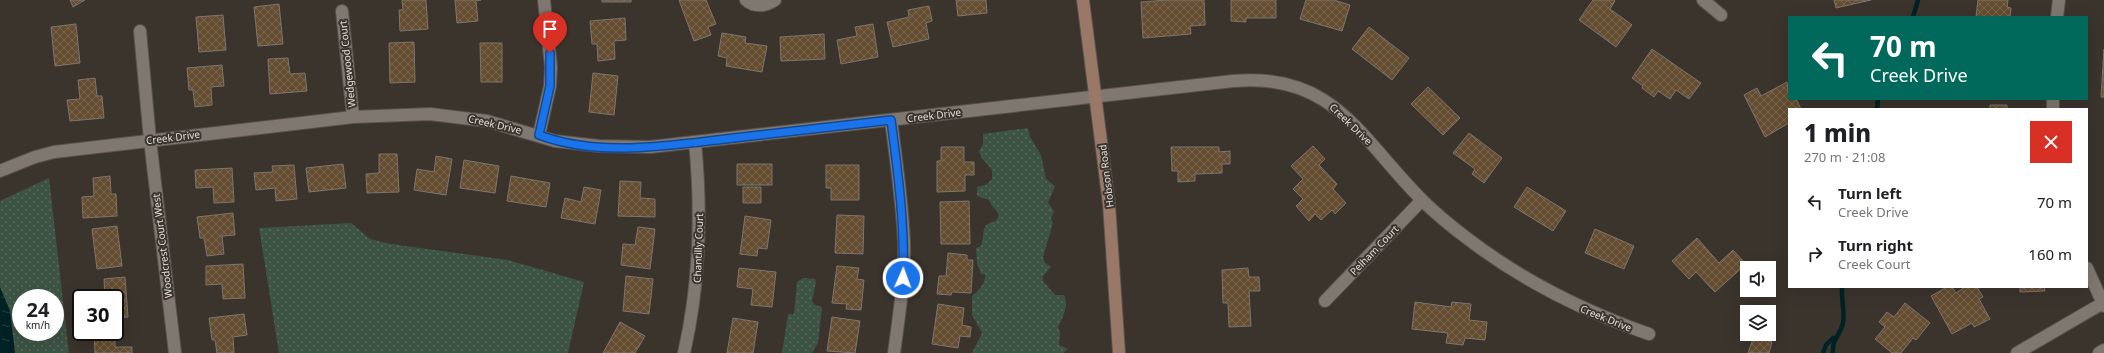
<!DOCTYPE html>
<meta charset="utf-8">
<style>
body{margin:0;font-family:"Noto Sans",sans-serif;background:#f6f6f6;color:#202124;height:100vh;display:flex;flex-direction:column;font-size:15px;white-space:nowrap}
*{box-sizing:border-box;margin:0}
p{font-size:13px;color:#757577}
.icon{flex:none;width:22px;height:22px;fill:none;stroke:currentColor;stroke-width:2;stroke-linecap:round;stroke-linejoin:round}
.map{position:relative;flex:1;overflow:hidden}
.panel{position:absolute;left:1788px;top:108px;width:300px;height:180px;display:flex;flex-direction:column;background:#fff;border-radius:0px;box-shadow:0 4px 16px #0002}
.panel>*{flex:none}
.top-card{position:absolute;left:1788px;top:16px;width:300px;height:84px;border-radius:0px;box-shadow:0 4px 16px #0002;background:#00695c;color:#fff;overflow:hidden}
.tools{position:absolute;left:1740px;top:261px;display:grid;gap:8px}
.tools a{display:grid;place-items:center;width:36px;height:36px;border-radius:0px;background:#fff;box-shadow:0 4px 16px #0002;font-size:20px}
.speed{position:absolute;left:12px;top:289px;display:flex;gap:8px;font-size:20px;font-weight:700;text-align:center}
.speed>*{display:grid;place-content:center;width:52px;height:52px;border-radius:50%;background:#fff;box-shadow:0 4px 16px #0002;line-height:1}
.speed small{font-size:10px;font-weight:400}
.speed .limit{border:2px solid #111;border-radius:6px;background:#fff;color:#111}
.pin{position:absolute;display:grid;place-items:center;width:34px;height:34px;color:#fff;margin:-41px -17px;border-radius:50% 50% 50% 0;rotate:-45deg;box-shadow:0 0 4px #0007}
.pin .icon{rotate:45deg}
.me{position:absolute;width:44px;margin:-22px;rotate:2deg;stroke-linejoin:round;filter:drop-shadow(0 0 3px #0008)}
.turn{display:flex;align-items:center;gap:14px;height:84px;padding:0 16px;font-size:18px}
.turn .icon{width:52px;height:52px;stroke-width:2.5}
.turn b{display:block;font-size:28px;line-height:34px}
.round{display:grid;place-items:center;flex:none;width:42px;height:42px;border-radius:0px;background:#f6f6f6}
.head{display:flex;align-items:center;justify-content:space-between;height:68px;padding:0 16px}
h1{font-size:24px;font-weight:800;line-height:30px}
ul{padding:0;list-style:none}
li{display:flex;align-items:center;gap:12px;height:52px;padding:0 16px}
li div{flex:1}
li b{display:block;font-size:15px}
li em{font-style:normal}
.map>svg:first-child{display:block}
.grass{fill:url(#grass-dots);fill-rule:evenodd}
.water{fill:url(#water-ripples)}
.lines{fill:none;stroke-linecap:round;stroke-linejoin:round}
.stream{stroke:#002225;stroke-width:4.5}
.building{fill:url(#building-cross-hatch);stroke:#7d756d}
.minor-casing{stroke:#58524c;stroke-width:14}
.secondary-casing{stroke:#58524c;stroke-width:14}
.minor{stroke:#807870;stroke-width:12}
.secondary{stroke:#997868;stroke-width:12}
.route-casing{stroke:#114b97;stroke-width:10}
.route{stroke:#1a73e8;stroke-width:7}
.labels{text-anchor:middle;stroke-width:4;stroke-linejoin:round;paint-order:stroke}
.street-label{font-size:10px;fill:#e2deda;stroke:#3b342d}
</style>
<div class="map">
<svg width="2104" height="353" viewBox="0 0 2104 353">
<defs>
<pattern id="grass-dots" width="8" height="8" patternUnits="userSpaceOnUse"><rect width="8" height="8" fill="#3d5343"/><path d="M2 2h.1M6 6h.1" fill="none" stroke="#596b5e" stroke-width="1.8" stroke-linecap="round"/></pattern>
<pattern id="water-ripples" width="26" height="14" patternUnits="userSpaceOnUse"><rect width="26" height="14" fill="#002225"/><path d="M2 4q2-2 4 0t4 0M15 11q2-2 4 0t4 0" fill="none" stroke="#254244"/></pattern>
<pattern id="building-cross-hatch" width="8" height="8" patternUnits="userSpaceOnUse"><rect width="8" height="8" fill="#644d31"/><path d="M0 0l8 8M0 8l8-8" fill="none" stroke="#7a664e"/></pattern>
</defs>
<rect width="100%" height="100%" fill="#3b342d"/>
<path class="grass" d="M 1028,128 L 1030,137 L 1041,155 L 1046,179 L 1055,186 L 1048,203 L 1054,211 L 1051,219 L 1053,223 L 1043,257 L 1045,263 L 1051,267 L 1043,276 L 1043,281 L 1055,295 L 1064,295 C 1069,306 1063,317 1058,327 L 1060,332 L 1059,345 L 1068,349 L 1063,353 L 972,353 L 982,333 L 972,315 L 972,296 C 978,292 986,282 985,275 L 981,274 L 977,263 L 976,248 L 981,246 C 986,231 979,225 996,221 L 999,215 C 996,209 991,206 989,200 L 977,196 L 977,187 L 986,185 L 992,179 L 992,170 L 981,157 L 979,151 L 983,144 L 983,134 Z
M 49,178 L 69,353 L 0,353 L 0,201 ZM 21,298 L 55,298 L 55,332 L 21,332 Z
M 351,223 L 370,239 L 391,244 L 508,260 L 584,282 L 568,353 L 279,353 L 259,228 Z
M 803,278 L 815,279 L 816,282 L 812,301 L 815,305 L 822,307 L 818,343 L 812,353 L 782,353 L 788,314 L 794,314 L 797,282 Z"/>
<path class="water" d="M 0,287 L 10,311 L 15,353 L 0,353 Z"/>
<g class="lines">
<path class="stream" d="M 1913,17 L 1918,0
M 1877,109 L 1878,99
M 1823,353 L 1826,345 L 1833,338
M 1833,353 C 1832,337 1840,337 1843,323 C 1845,312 1841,299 1842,287"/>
</g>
<path class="building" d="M 70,0 L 85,0 L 73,7 Z
M 402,0 L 426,0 L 428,29 L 400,31 L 399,10 L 403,10 Z
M 455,0 L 481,0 L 476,1 L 478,21 L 457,23 Z
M 602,0 L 631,0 L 631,2 L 602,2 Z
M 679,0 L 706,0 L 716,24 L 708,27 L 711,35 L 694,41 Z
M 956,0 L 986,0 L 987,13 L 958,16 Z
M 1167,0 L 1204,0 L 1205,25 L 1190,26 L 1191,34 L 1143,38 L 1141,2 Z
M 1231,0 L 1276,0 L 1276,18 L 1246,18 L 1246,22 L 1231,21 Z
M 1306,0 L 1334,0 L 1350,5 L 1342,31 L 1300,19 Z
M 1593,0 L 1614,0 L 1615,1 L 1610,9 L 1632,25 L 1616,47 L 1579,20 Z
M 1834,0 L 1871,0 L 1836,8 Z
M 1978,0 L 2008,0 L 2007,7 L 2011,8 L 2010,17 L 1976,17 Z
M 279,4 L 283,44 L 258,46 L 254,7 Z
M 929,6 L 932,21 L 926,23 L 929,39 L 893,47 L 887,22 L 909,17 L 908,10 Z
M 223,15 L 226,50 L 199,52 L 196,17 Z
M 625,18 L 626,40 L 614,41 L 615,59 L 598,61 L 597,44 L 592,44 L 590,21 Z
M 76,24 L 80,63 L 55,66 L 51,27 Z
M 873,24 L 878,57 L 841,64 L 837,40 L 857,36 L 855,27 Z
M 1369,27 L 1409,58 L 1392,80 L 1352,49 Z
M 722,33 L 746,37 L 745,43 L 767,46 L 762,72 L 726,66 L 727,58 L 718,56 Z
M 824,34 L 825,59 L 781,61 L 780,37 Z
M 414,42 L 415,82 L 390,83 L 389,43 Z
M 480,43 L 502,43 L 502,82 L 481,82 Z
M 1652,49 L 1701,83 L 1689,99 L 1676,90 L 1670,99 L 1658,91 L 1654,97 L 1642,88 L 1643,86 L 1632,78 Z
M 2104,49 L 2104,97 L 2101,97 Z
M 288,58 L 290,74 L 305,73 L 307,91 L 270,94 L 268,59 Z
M 222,65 L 224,86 L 211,87 L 212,105 L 195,107 L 193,90 L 189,90 L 187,68 Z
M 593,73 L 618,76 L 614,115 L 589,112 Z
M 95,78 L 97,96 L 102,96 L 104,118 L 70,121 L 67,100 L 80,99 L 78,80 Z
M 1787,82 L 1789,99 L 1796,99 L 1801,109 L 1789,109 L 1789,123 L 1765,137 L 1744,95 L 1757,88 L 1761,96 Z
M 1428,87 L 1460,118 L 1443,135 L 1411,104 Z
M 1990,105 L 2007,105 L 2007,109 L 1990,109 Z
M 1469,133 L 1502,158 L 1484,183 L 1472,174 L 1475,169 L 1453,153 Z
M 1313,146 L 1325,159 L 1319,165 L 1337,184 L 1333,189 L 1346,203 L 1335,214 L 1332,210 L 1321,220 L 1315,214 L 1309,221 L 1296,206 L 1303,199 L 1293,189 L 1303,179 L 1291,166 Z
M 941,147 L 964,147 L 964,162 L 974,162 L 974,175 L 965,175 L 965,191 L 937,192 L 937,161 L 941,161 Z
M 1171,147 L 1219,147 L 1219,152 L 1230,151 L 1230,164 L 1222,164 L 1222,173 L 1195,174 L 1195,181 L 1178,182 L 1178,171 L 1172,171 Z
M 379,154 L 397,154 L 399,192 L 367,193 L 366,174 L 379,173 Z
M 436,156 L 452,159 L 446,195 L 414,190 L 417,169 L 434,172 Z
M 464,160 L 499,166 L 495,193 L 460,188 Z
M 343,164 L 346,188 L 309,192 L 306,168 Z
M 737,164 L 772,164 L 772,185 L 737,185 Z
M 294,165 L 297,199 L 276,201 L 275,188 L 256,190 L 254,173 L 273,172 L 272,166 Z
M 826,165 L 859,165 L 859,200 L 831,200 L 831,188 L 826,188 Z
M 232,168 L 234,202 L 214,203 L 213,187 L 196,188 L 195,170 Z
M 110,176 L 111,194 L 116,194 L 117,216 L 83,218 L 82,197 L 94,196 L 93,178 Z
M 511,176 L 550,183 L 546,207 L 507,201 Z
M 620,181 L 641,182 L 640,198 L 655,199 L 655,217 L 618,216 Z
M 584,187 L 601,190 L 595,224 L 561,218 L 565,198 L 581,202 Z
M 743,187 L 761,187 L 761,203 L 743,203 Z
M 1527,187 L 1566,211 L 1553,231 L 1514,207 Z
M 969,201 L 970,244 L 941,244 L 940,202 Z
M 233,213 L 235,235 L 222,236 L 224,254 L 207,256 L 204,238 L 200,238 L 197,217 Z
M 837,215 L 864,216 L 863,254 L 835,253 Z
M 745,216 L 771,220 L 767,249 L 758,248 L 757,256 L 740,254 Z
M 117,226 L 122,266 L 97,269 L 92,229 Z
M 638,227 L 655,229 L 650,269 L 621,265 L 623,244 L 635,245 Z
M 1595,229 L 1634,246 L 1624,269 L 1585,253 Z
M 1697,238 L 1719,263 L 1733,250 L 1746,264 L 1715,292 L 1696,272 L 1689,279 L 1672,261 Z
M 948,253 L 967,255 L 967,260 L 973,260 L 971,293 L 952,292 L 951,295 L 937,294 L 939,276 L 946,276 Z
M 243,264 L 245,298 L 223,299 L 222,284 L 206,285 L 206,266 Z
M 837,266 L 859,268 L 857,279 L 864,280 L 861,310 L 846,309 L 847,304 L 832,303 Z
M 739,268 L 776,272 L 772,307 L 751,305 L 753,289 L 737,287 Z
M 1248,268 L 1249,277 L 1259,277 L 1260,291 L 1249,291 L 1251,326 L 1229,327 L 1228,303 L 1223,303 L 1222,270 Z
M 626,276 L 653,279 L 649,314 L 623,311 Z
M 125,277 L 128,317 L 115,318 L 115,298 L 95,298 L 105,297 L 104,279 Z
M 1947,287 L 1952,287 L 1956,293 L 1965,287 L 1977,287 L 1983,297 L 1979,299 L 1990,319 L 1974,327 L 1972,323 L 1952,334 L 1931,296 Z
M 2020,287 L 2044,287 L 2045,291 L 2020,292 Z
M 1415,302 L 1451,307 L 1452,302 L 1471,304 L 1469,320 L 1487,322 L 1485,340 L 1465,338 L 1463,345 L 1446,343 L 1448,333 L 1412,329 Z
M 1905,303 L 1930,323 L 1916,340 L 1913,338 L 1901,353 L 1892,353 L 1875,339 L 1885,327 L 1879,322 L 1887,312 L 1894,317 Z
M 938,304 L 964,308 L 962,325 L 971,327 L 970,337 L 960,336 L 958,348 L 932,344 Z
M 244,314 L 247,335 L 233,337 L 234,353 L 217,353 L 215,340 L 212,340 L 209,318 Z
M 832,317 L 860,321 L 855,353 L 827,351 Z
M 733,318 L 758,322 L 753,353 L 727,353 Z
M 620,322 L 645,336 L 635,353 L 603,353 Z
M 94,332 L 115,332 L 115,347 L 132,347 L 132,353 L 95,353 Z
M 1754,336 L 1772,342 L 1769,353 L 1748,353 Z"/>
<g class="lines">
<defs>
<path id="minor" d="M 746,0 C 755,8 766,6 775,0
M 1703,0 L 1721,15
M 342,11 L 353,117
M 2057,17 L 2059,0
M 140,31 L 150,140 L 175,353
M 2053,99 L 2053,109
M 891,120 C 896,160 902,200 904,241 C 905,278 899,316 894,353
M 539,135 L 550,86 L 551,67 L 544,0
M 0,171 L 35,157 L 54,152 L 353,117 L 430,114 L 487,121 L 555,141 L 599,146 L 650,147 L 1233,81 C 1334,72 1360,138 1422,200 C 1436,214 1452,227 1468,239 C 1523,281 1583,311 1649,334
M 2087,268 L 2104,306
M 1325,301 L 1422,200
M 684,353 C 700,283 702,214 695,142
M 2017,353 L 2103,303
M 2099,353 L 2104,350"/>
<path id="secondary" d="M 1083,0 L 1109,204 L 1119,353"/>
</defs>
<use href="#minor" class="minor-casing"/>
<use href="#secondary" class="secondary-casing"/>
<use href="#minor" class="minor"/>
<use href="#secondary" class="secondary"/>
</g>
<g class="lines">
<defs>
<path id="route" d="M 550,53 L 550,86 L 539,135 C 601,158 671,145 734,138 C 787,132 839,126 891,120 C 898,173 905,224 903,278"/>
</defs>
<use href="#route" class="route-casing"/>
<use href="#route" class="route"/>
</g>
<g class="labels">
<g class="street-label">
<text transform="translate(347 64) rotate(-96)" y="4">Wedgewood Court</text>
<text transform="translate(934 115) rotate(-7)" y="4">Creek Drive</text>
<text transform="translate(495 124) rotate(13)" y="4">Creek Drive</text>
<text transform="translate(1351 124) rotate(44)" y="4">Creek Drive</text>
<text transform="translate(173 137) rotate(-7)" y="4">Creek Drive</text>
<text transform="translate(1106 176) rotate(-97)" y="4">Hobson Road</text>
<text transform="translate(162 246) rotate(-97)" y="4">Woodcrest Court West</text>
<text transform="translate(698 248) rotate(-88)" y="4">Chantilly Court</text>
<text transform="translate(1374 250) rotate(-46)" y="4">Pelham Court</text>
<text transform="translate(1606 318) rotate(22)" y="4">Creek Drive</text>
</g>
</g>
</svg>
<div class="tools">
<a><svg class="icon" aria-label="sound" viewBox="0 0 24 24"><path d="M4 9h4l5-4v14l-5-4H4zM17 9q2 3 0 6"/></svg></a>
<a><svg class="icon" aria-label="layers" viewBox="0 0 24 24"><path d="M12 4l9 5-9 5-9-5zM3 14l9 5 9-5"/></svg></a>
</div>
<div class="speed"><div>24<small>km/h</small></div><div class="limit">30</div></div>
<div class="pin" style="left:550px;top:53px;background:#d93025"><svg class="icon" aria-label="arrive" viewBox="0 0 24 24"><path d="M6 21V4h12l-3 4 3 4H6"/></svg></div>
<svg class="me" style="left:903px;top:278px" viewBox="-20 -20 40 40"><circle r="17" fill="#1a73e8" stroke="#fff" stroke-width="3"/><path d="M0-11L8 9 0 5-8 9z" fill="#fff"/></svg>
<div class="top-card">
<div class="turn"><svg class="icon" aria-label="left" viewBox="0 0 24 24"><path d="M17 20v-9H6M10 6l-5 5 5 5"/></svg><div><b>70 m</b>Creek Drive</div></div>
</div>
<section class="panel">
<div class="head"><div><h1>1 min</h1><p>270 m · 21:08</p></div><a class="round" style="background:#d93025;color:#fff"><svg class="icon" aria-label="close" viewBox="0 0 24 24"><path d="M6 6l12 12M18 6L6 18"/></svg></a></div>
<ul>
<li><svg class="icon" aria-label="left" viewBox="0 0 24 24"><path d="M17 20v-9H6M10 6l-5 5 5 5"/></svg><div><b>Turn left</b><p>Creek Drive</p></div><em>70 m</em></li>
<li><svg class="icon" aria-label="right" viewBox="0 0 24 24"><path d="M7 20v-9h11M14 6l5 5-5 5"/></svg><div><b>Turn right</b><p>Creek Court</p></div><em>160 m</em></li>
</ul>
</section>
</div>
